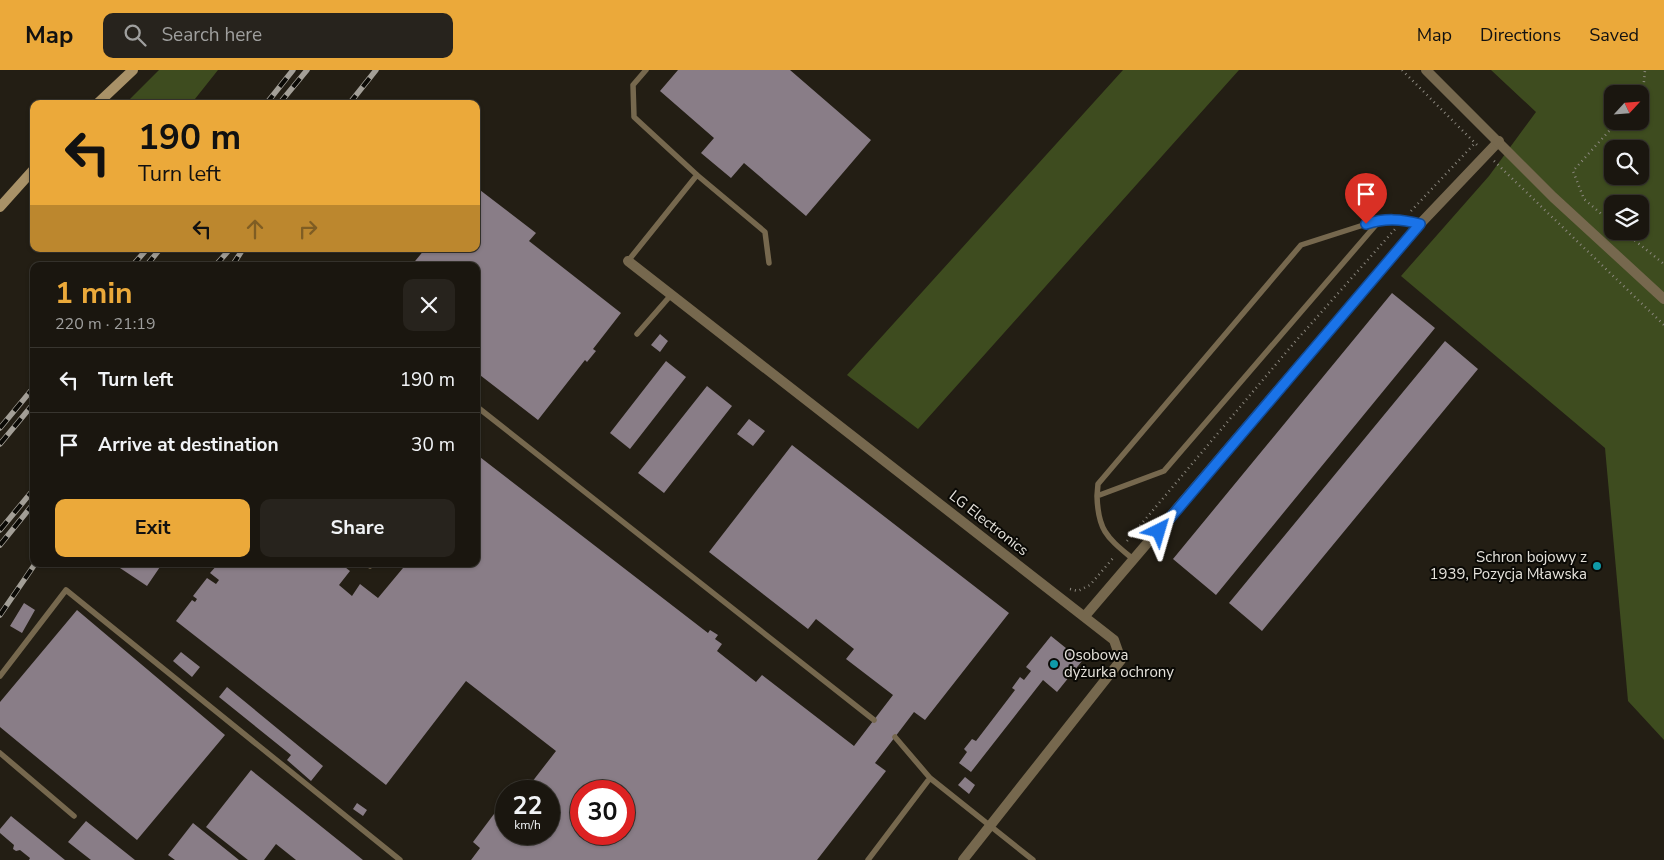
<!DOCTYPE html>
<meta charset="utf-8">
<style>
body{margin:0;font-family:"Nunito Sans",sans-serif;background:#27231d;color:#f1f3f6;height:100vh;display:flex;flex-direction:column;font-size:19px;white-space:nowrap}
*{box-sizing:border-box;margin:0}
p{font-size:16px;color:#9f9f9e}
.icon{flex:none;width:28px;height:28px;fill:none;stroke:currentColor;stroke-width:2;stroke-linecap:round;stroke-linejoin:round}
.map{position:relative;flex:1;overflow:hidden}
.panel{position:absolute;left:30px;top:192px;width:450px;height:305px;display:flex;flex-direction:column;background:#1a160f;border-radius:10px;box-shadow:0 1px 4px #0004,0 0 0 1px #38352f}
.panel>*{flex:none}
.top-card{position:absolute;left:30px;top:30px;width:450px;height:152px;border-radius:10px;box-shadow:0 1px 4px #0004,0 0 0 1px #38352f;background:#eba93a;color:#111;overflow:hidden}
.needle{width:32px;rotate:64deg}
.buttons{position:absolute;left:1604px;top:15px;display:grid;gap:10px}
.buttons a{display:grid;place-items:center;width:45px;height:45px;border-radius:10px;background:#1a160f;box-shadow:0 1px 4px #0004,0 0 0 1px #38352f;font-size:25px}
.speed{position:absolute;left:495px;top:710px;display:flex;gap:10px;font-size:25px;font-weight:700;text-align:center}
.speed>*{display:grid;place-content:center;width:65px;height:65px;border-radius:50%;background:#1a160f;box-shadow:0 1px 4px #0004,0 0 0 1px #38352f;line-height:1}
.speed small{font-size:12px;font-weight:400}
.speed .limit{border:8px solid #d22;background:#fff;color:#111}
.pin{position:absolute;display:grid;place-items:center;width:42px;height:42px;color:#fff;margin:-51px -21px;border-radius:50% 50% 50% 0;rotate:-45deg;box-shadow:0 0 5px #0007}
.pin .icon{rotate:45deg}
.me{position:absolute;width:55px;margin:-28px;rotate:40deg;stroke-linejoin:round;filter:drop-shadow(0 0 4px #0008)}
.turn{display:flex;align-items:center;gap:18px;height:105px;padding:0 25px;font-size:22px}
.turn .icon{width:65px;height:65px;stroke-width:2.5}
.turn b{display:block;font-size:35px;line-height:42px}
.lanes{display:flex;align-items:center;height:48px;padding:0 25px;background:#0003;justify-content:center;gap:25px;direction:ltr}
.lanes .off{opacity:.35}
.round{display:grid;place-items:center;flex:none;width:52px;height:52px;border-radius:10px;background:#27231d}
.head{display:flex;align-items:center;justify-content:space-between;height:85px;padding:0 25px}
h1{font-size:30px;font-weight:700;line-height:38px;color:#eba93a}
.cta{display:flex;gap:10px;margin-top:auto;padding:10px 25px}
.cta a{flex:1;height:58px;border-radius:10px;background:#eba93a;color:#111;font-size:20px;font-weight:700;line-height:58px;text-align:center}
.cta a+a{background:#27231d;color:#f1f3f6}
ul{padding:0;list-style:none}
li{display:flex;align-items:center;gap:15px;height:65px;padding:0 25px;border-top:1px solid #38352f}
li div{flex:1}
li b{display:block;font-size:19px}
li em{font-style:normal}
header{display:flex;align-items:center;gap:30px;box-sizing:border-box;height:70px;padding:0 25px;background:#eba93a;color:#111}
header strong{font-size:24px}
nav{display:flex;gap:28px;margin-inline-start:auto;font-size:18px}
.search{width:350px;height:45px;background:#27231d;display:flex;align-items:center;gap:12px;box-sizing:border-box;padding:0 18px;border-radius:10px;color:#9f9f9e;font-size:19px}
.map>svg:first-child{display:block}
.green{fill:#3e4c1f;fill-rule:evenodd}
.building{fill:#897d87;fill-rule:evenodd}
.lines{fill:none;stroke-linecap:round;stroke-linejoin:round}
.path{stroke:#8c887f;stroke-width:2.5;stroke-dasharray:1 4;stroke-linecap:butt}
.service{stroke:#76684e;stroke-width:5.5}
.minor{stroke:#76684e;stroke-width:10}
.tertiary{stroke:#76684e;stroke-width:10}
.secondary{stroke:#a99268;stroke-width:10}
.rail-casing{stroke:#a39f97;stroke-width:5.5}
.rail{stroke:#0a0905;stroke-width:4;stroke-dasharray:11;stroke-linecap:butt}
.route-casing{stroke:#114b97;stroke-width:12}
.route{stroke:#1a73e8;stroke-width:9}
.culture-dot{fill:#0f9aa8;stroke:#0a0905;stroke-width:2}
.labels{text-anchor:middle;stroke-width:4;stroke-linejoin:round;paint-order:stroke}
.street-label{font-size:15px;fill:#e6e3dc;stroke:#0a0905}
.poi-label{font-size:15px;fill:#e6e3dc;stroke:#0a0905;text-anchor:end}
</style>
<header>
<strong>Map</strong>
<div class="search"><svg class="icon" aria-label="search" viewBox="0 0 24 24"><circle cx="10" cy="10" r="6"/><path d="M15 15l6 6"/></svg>Search here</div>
<nav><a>Map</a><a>Directions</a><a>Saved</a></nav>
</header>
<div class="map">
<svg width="1664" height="790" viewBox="0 0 1664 790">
<rect width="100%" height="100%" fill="#231e14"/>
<path class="green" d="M 159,0 L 218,0 L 191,34 L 125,34 Z
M 1123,0 L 1239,0 L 918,359 L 847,305 Z
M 1491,0 L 1664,0 L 1664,670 L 1628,631 L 1605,378 L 1401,206 L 1489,106 L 1536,42 ZM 1612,24 L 1640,24 L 1640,51 L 1612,51 ZM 1612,79 L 1640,79 L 1640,106 L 1612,106 ZM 1612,134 L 1640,134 L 1640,161 L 1612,161 Z"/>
<path class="building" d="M 678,0 L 790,0 L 871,70 L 806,146 L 744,93 L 731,108 L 701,83 L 714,68 L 660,21 Z
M 476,117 L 536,163 L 529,171 L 621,243 L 593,279 L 596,281 L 587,292 L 585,290 L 538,350 L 476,302 L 476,196 L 411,196 L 425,179 L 476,179 Z
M 1392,223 L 1435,258 L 1216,525 L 1173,489 Z
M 660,264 L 668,271 L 660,282 L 651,275 Z
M 1445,271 L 1478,299 L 1262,561 L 1229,533 Z
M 666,291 L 686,307 L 630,379 L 610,363 Z
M 707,316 L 732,336 L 664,423 L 638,403 Z
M 749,349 L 765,361 L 753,376 L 737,364 Z
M 792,375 L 1009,543 L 925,650 L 914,642 L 895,667 L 875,693 L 886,701 L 817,790 L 471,790 L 480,778 L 473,772 L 500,736 L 506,741 L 506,764 L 549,764 L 549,721 L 525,721 L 556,681 L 466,611 L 386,715 L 176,551 L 192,530 L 195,532 L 197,529 L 193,526 L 207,508 L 216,514 L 219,510 L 210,503 L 218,494 L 341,494 L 350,501 L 339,515 L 352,526 L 360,514 L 378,528 L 403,498 L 397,494 L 476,494 L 476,384 L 708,563 L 710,560 L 718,565 L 715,569 L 722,574 L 717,581 L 756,612 L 762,605 L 854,676 L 893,625 L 846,589 L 854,579 L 816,549 L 808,559 L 709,482 ZM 581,721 L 624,721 L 624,764 L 581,764 Z
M 114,494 L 162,494 L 147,516 Z
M 24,533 L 35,540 L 22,563 L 10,556 Z
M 77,540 L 225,665 L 137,770 L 0,657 L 0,632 Z
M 1051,566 L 1082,591 L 1057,622 L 1043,610 L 971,702 L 959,693 L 967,682 L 964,679 L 972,669 L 976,671 L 1015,620 L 1012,618 L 1020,607 L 1024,610 L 1031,601 L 1026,597 Z
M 181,582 L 200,597 L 192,607 L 173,591 Z
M 227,617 L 323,696 L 311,711 L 287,690 L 291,685 L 219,627 Z
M 251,700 L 363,790 L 296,790 L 276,774 L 264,790 L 248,790 L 206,757 Z
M 965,707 L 975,715 L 969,724 L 958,715 Z
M 357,733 L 367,740 L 363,746 L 353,739 Z
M 11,746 L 65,790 L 29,790 L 30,788 L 20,780 L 16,781 L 13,779 L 14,775 L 0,763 L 0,759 Z
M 86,751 L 135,790 L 91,790 L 68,772 Z
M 193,753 L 239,790 L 175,790 L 168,785 Z"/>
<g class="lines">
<path class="path" d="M 1402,0 L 1479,77
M 1640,26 L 1643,22 L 1645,0
M 1494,91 L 1664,255
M 1411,141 L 1475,73
M 1612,153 L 1584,129 L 1573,101 L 1618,51
M 1623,161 L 1664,194
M 1127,471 L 1294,273 L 1396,158
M 1070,519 L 1078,521 L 1090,515 L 1114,487"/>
<path class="service" d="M 646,0 L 633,15 L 634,47 L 697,105 L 765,162 L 769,193
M 628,191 L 697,105
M 637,264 L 671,225
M 476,336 L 874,650
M 1097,426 L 1098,414 L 1301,175 L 1379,150
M 1134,490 C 1108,468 1098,462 1097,426 L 1164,401 L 1381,149 L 1404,149 L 1420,154
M 367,494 L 370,496
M 0,606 L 66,520 L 400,790
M 895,667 L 930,708 L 1033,790
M 0,683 L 74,746
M 868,790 L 930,708"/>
<path class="minor" d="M 628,191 L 1114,570 L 1121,590 L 963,790
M 1085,546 L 1420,154 L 1499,71"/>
<path class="tertiary" d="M 1426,0 L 1553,127 L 1664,229"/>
<path class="secondary" d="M 97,34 L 133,0
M 0,137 L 34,99"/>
<defs>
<path id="rail" d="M 266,34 L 293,0
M 279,34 L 307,0
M 349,34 L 376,0
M 132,196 L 147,179
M 146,196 L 160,179
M 215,196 L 230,179
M 232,196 L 243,179
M 0,358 L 34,317
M 0,374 L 34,333
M 0,460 L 34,419
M 0,475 L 34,433
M 0,545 L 35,494"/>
</defs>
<use href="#rail" class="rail-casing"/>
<use href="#rail" class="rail"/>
</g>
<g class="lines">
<defs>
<path id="route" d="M 1159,461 L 1420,154 C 1401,149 1385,148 1366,154"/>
</defs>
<use href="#route" class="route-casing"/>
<use href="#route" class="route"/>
</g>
<g class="culture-dot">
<circle cx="1597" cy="496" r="5"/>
<circle cx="1054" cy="594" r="5"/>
</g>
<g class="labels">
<g class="street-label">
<text transform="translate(989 453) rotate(38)" y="5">LG Electronics</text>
</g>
<g class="poi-label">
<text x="1587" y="492">Schron bojowy z<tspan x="1587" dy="17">1939, Pozycja Mławska</tspan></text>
<text x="1064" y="590" text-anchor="start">Osobowa<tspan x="1064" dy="17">dyżurka ochrony</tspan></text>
</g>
</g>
</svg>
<div class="buttons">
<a><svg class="needle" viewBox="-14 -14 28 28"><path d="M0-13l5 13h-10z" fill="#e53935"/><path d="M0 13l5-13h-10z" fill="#9f9f9e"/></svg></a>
<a><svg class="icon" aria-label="search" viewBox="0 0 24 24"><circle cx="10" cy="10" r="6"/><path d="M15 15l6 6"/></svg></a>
<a><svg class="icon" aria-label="layers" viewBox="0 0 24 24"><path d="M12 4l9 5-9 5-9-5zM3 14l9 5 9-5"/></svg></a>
</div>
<div class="speed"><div>22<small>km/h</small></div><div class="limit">30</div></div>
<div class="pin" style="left:1366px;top:154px;background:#d93025"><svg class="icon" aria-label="arrive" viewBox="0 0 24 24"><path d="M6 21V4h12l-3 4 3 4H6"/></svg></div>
<svg class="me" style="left:1159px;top:461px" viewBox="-20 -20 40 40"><path d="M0-17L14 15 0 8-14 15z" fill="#1a73e8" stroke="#fff" stroke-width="4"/></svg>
<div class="top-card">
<div class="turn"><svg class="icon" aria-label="left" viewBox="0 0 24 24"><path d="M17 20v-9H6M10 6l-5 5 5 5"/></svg><div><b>190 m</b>Turn left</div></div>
<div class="lanes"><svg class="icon" aria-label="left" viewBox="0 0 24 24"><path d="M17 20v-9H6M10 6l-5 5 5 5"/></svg><svg class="icon off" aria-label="ahead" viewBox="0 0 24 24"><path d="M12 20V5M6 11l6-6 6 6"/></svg><svg class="icon off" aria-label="right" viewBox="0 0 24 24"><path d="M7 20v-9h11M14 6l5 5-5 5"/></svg></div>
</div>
<section class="panel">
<div class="head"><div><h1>1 min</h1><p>220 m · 21:19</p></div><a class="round"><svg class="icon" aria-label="close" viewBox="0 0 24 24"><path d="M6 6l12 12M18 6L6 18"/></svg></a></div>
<ul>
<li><svg class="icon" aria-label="left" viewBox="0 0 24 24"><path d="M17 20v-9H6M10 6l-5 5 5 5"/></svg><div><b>Turn left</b></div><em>190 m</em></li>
<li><svg class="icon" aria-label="arrive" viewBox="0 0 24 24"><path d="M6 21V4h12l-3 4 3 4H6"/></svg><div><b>Arrive at destination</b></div><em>30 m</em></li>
</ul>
<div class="cta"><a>Exit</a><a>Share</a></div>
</section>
</div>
